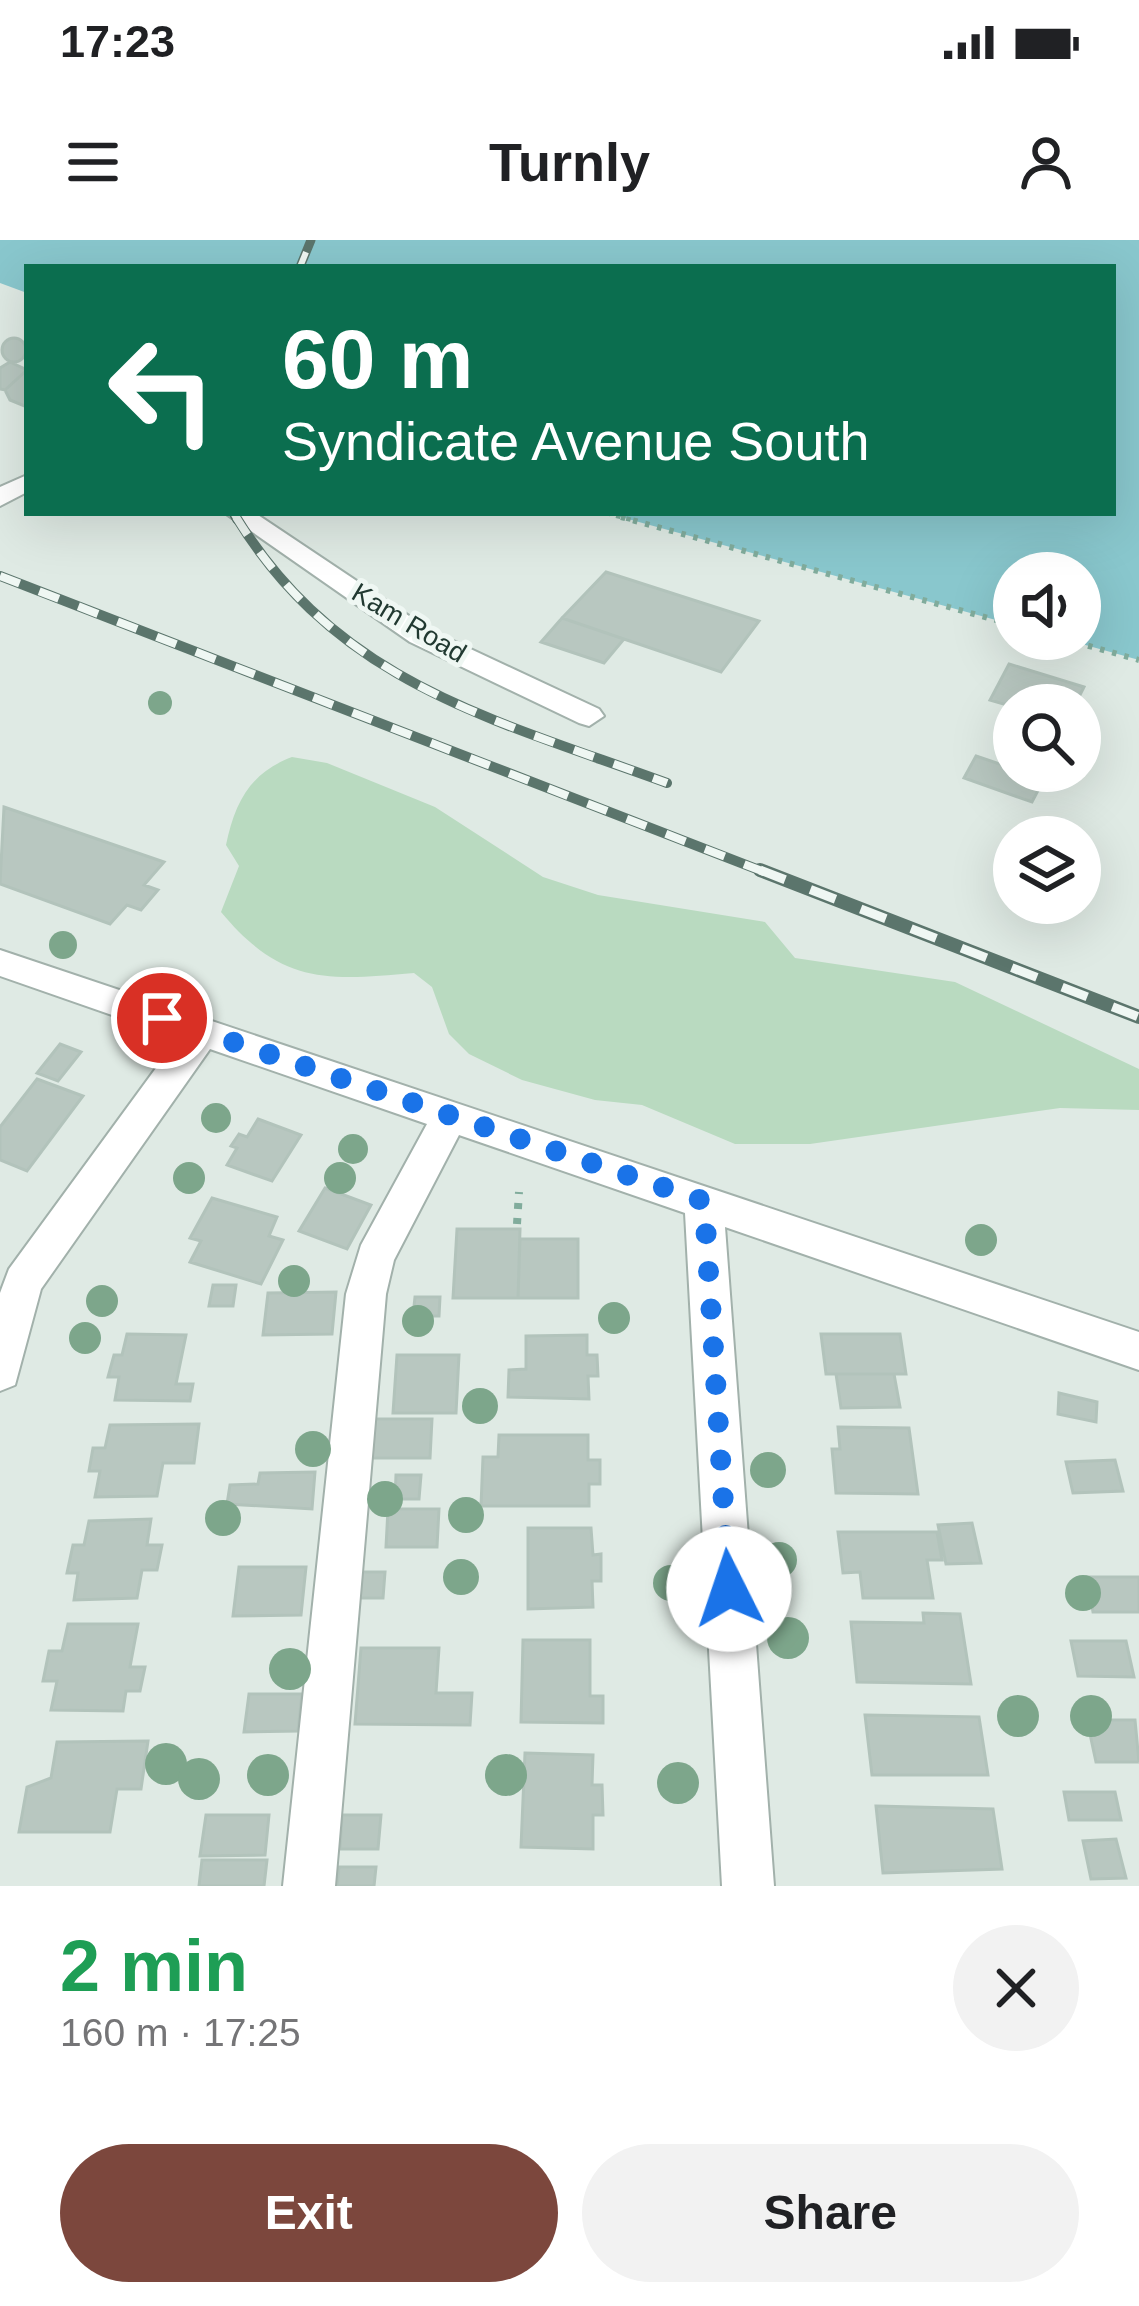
<!DOCTYPE html>
<meta charset="utf-8">
<style>
body{margin:0;font-family:Helvetica,sans-serif;background:#f2f2f2;color:#202124;height:100vh;display:flex;flex-direction:column;font-size:45px;white-space:nowrap}
*{box-sizing:border-box;margin:0}
p{font-size:39px;color:#757577}
.icon{flex:none;width:66px;height:66px;fill:none;stroke:currentColor;stroke-width:2;stroke-linecap:round;stroke-linejoin:round}
.map{position:relative;height:1646px;overflow:hidden}
.drawer{display:flex;flex-direction:column;background:#fff;flex:1}
.drawer>*{flex:none}
.banner{position:absolute;left:24px;top:24px;width:1092px;height:252px;border-radius:0px;box-shadow:0 12px 48px #0002;background:#0b6e4f;color:#fff;overflow:hidden}
.fabs{position:absolute;left:993px;top:312px;display:grid;gap:24px}
.fabs a{display:grid;place-items:center;width:108px;height:108px;border-radius:50%;background:#fff;box-shadow:0 12px 48px #0002;font-size:60px}
.pin{position:absolute;display:grid;place-items:center;width:102px;height:102px;color:#fff;margin:-51px;border:6px solid #fff;border-radius:50%;box-shadow:0 3px 12px #0007}
.me{position:absolute;width:132px;margin:-66px;rotate:356deg;stroke-linejoin:round;filter:drop-shadow(0 0 9px #0008)}
.turn{display:flex;align-items:center;gap:42px;height:252px;padding:0 60px;font-size:54px}
.turn .icon{width:156px;height:156px;stroke-width:2.5}
.turn b{display:block;font-size:84px;line-height:102px}
.round{display:grid;place-items:center;flex:none;width:126px;height:126px;border-radius:63px;background:#f2f2f2}
.summary{display:flex;align-items:center;justify-content:space-between;height:204px;padding:0 60px}
h1{font-size:72px;font-weight:600;line-height:90px;color:#1e9e55}
.cta{display:flex;gap:24px;margin-top:auto;padding:24px 60px}
.cta a{flex:1;height:138px;border-radius:72px;background:#7c473d;color:#fff;font-size:48px;font-weight:600;line-height:138px;text-align:center}
.cta a+a{background:#f2f2f2;color:#202124}
.status{display:flex;justify-content:space-between;align-items:center;height:84px;padding:0 60px;background:#fff;direction:ltr}
.status svg{height:33px;fill:currentColor}
header{display:flex;justify-content:space-between;align-items:center;height:156px;padding:0 60px;background:#fff;font-size:54px;font-weight:600}
.map>svg:first-child{display:block}
.green{fill:#b9dac0}
.water{fill:#89c7cd}
.building{fill:#b8c7c0;stroke:#b2c3bb;stroke-width:3}
.lines{fill:none;stroke-linecap:round;stroke-linejoin:round}
.minor-casing{stroke:#a2b1ab;stroke-width:4}
.path-far2{stroke:#81ac9c;stroke-width:4.5;stroke-dasharray:4.5 6;stroke-linecap:butt}
.path-far1{stroke:#81ac9c;stroke-width:6;stroke-dasharray:4.5 8;stroke-linecap:butt}
.path{stroke:#81ac9c;stroke-width:8;stroke-dasharray:6 9;stroke-linecap:butt}
.minor{fill:#fff;fill-rule:evenodd}
.rail-far2-casing{stroke:#5b756c;stroke-width:9}
.rail-far1-casing{stroke:#5b756c;stroke-width:10}
.rail-casing{stroke:#5b756c;stroke-width:14}
.rail-far2{stroke:#eff7f3;stroke-width:6;stroke-dasharray:16;stroke-linecap:butt}
.rail-far1{stroke:#eff7f3;stroke-width:8;stroke-dasharray:21;stroke-linecap:butt}
.rail{stroke:#eff7f3;stroke-width:9;stroke-dasharray:27;stroke-linecap:butt}
.tree{fill:#7da68b}
.route{stroke:#1a73e8;stroke-width:21;stroke-dasharray:0 37.8}
.labels{text-anchor:middle;stroke-width:10;stroke-linejoin:round;paint-order:stroke}
.far-street-label{font-size:27px;fill:#213931;stroke:#eff7f3}
</style>
<div class="status"><b>17:23</b><svg viewBox="0 0 49 12"><path d="M0 12V9h3v3zM5 12V6h3v6zM10 12V3h3v9zM15 12V0h3v12zM26 1h20v11H26zM47 4h2v5h-2z"/></svg></div>
<header><svg class="icon" aria-label="menu" viewBox="0 0 24 24"><path d="M4 6h16M4 12h16M4 18h16"/></svg>Turnly<svg class="icon" aria-label="person" viewBox="0 0 24 24"><circle cx="12" cy="8" r="4"/><path d="M4 21q1-7 8-7t8 7"/></svg></header>
<div class="map">
<svg width="1139" height="1646" viewBox="0 0 1139 1646">
<rect width="100%" height="100%" fill="#dfeae4"/>
<path class="green" d="M 292,517 L 327,523 L 435,567 L 543,637 L 598,655 L 765,682 L 795,718 L 955,742 L 1139,829 L 1139,870 L 1060,868 L 810,904 L 735,904 L 642,865 L 595,860 L 522,840 L 469,814 L 449,794 L 432,747 L 414,733 C 325,741 281,744 221,672 L 239,626 L 226,605 C 235,562 250,533 292,517 Z"/>
<path class="water" d="M 0,0 L 1139,0 L 1139,420 L 1064,399 L 1080,399 L 1080,333 L 1014,333 L 1014,385 L 606,273 L 1113,273 L 1113,27 L 27,27 L 27,53 L 0,43 Z"/>
<path class="building" d="M2 110a12 12 0 1 1 24 0a12 12 0 1 1-24 0Z
M 10,122 L 27,130 L 5,150 L 0,149 L 0,128 Z
M 27,130 L 27,167 L 10,160 L 5,150 Z
M 606,332 L 759,381 L 721,432 L 562,378 Z
M 562,378 L 624,399 L 604,423 L 541,402 Z
M 1009,424 L 1084,447 L 1075,465 L 1014,467 L 990,460 Z
M 976,516 L 1044,539 L 1032,562 L 964,538 Z
M 4,567 L 164,622 L 144,645 L 158,650 L 141,670 L 127,665 L 110,684 L 0,644 Z
M 60,804 L 81,812 L 58,841 L 37,833 Z
M 37,839 L 83,856 L 27,931 L 0,920 L 0,887 Z
M 258,879 L 301,895 L 272,941 L 227,925 L 237,908 L 231,906 L 239,894 L 247,897 Z
M 325,948 L 371,965 L 347,1009 L 299,991 Z
M 212,958 L 277,977 L 269,996 L 283,1000 L 261,1044 L 190,1022 L 201,1001 L 190,998 Z
M 457,989 L 520,989 L 518,1058 L 453,1058 Z
M 520,999 L 578,999 L 578,1058 L 518,1058 Z
M 213,1045 L 236,1045 L 233,1066 L 209,1066 Z
M 336,1052 L 332,1094 L 263,1095 L 268,1053 Z
M 415,1057 L 440,1057 L 439,1076 L 413,1076 Z
M 127,1094 L 186,1095 L 176,1144 L 193,1144 L 190,1161 L 115,1160 L 119,1137 L 108,1137 L 114,1115 L 122,1115 Z
M 821,1094 L 900,1094 L 906,1134 L 826,1134 Z
M 587,1095 L 587,1115 L 597,1115 L 598,1136 L 588,1136 L 589,1159 L 508,1157 L 509,1130 L 526,1129 L 526,1096 Z
M 397,1115 L 459,1115 L 456,1173 L 393,1173 Z
M 836,1134 L 894,1134 L 900,1167 L 841,1168 Z
M 1059,1153 L 1097,1162 L 1096,1182 L 1058,1174 Z
M 375,1179 L 432,1179 L 430,1218 L 372,1218 Z
M 199,1184 L 194,1223 L 163,1223 L 157,1256 L 95,1257 L 100,1231 L 89,1231 L 93,1208 L 105,1208 L 110,1185 Z
M 838,1187 L 909,1188 L 918,1254 L 836,1253 L 832,1209 L 840,1209 Z
M 499,1195 L 588,1195 L 588,1220 L 600,1220 L 600,1244 L 589,1244 L 589,1266 L 481,1266 L 483,1217 L 498,1217 Z
M 1115,1220 L 1123,1251 L 1073,1253 L 1066,1222 Z
M 315,1232 L 312,1269 L 227,1264 L 230,1245 L 258,1244 L 260,1233 Z
M 396,1235 L 421,1235 L 419,1259 L 395,1259 Z
M 388,1269 L 439,1269 L 437,1307 L 386,1307 Z
M 151,1279 L 147,1305 L 162,1305 L 157,1330 L 142,1330 L 137,1358 L 74,1360 L 78,1333 L 67,1333 L 73,1305 L 84,1305 L 89,1281 Z
M 972,1283 L 981,1323 L 946,1324 L 938,1285 Z
M 528,1288 L 591,1288 L 593,1315 L 601,1314 L 601,1341 L 592,1341 L 593,1367 L 528,1369 Z
M 838,1292 L 937,1292 L 942,1320 L 927,1320 L 933,1358 L 863,1358 L 860,1332 L 843,1333 Z
M 239,1327 L 306,1327 L 301,1375 L 233,1376 Z
M 361,1332 L 385,1332 L 383,1358 L 359,1358 Z
M 1087,1337 L 1139,1337 L 1139,1372 L 1093,1372 Z
M 923,1373 L 960,1374 L 971,1444 L 857,1442 L 851,1382 L 924,1383 Z
M 68,1384 L 138,1384 L 130,1427 L 145,1427 L 140,1451 L 126,1451 L 123,1471 L 51,1470 L 57,1441 L 43,1441 L 49,1411 L 62,1411 Z
M 523,1400 L 590,1400 L 590,1456 L 603,1456 L 603,1483 L 521,1482 Z
M 1071,1401 L 1126,1401 L 1134,1437 L 1078,1436 Z
M 361,1408 L 439,1408 L 436,1453 L 472,1453 L 470,1485 L 355,1484 Z
M 249,1454 L 302,1454 L 298,1491 L 244,1492 Z
M 865,1475 L 979,1477 L 988,1535 L 872,1535 Z
M 1087,1480 L 1135,1480 L 1139,1522 L 1096,1522 Z
M 148,1501 L 141,1549 L 117,1549 L 110,1592 L 19,1592 L 27,1547 L 51,1538 L 57,1502 Z
M 525,1513 L 593,1515 L 592,1545 L 602,1545 L 603,1575 L 593,1575 L 593,1609 L 521,1607 Z
M 1064,1552 L 1115,1552 L 1121,1580 L 1069,1580 Z
M 876,1566 L 993,1569 L 1002,1629 L 883,1633 Z
M 206,1575 L 269,1575 L 265,1615 L 200,1616 Z
M 342,1575 L 381,1575 L 378,1609 L 340,1609 Z
M 1116,1599 L 1126,1638 L 1091,1639 L 1083,1601 Z
M 202,1620 L 267,1620 L 264,1646 L 199,1646 Z
M 339,1627 L 376,1627 L 374,1646 L 337,1646 Z"/>
<g class="lines">
<defs>
<path id="minor" d="M 27,235 L 27,252 L 0,266 L 0,247 Z
M 225,273 L 255,273 L 430,390 L 599,469 L 604,476 L 589,486 L 579,483 L 410,402 Z
M 0,710 L 1139,1092 L 1139,1130 L 725,987 L 774,1646 L 722,1646 L 685,973 L 459,895 L 394,1020 L 386,1054 L 335,1646 L 283,1646 L 346,1054 L 361,1005 L 427,884 L 210,809 L 41,1049 L 15,1145 L 0,1151 L 0,1053 L 9,1029 L 178,798 L 0,736 Z"/>
</defs>
<use href="#minor" class="minor-casing"/>
<path class="path-far2" d="M 606,273 L 632,280"/>
<path class="path-far1" d="M 621,277 L 1014,385
M 1064,399 L 1139,420"/>
<path class="path" d="M 517,984 L 519,952"/>
<use href="#minor" class="minor"/>
<defs>
<path id="rail-far2" d="M 300,27 L 311,0
M 233,273 L 237,280"/>
<path id="rail-far1" d="M 236,277 C 339,444 493,479 667,543
M 0,336 L 767,633"/>
<path id="rail" d="M 760,630 L 1139,777"/>
</defs>
<use href="#rail-far2" class="rail-far2-casing"/>
<use href="#rail-far1" class="rail-far1-casing"/>
<use href="#rail" class="rail-casing"/>
<use href="#rail-far2" class="rail-far2"/>
<use href="#rail-far1" class="rail-far1"/>
<use href="#rail" class="rail"/>
</g>
<g class="tree">
<circle cx="160" cy="463" r="12"/>
<circle cx="63" cy="705" r="14"/>
<circle cx="216" cy="878" r="15"/>
<circle cx="353" cy="909" r="15"/>
<circle cx="189" cy="938" r="16"/>
<circle cx="340" cy="938" r="16"/>
<circle cx="981" cy="1000" r="16"/>
<circle cx="294" cy="1041" r="16"/>
<circle cx="102" cy="1061" r="16"/>
<circle cx="614" cy="1078" r="16"/>
<circle cx="418" cy="1081" r="16"/>
<circle cx="85" cy="1098" r="16"/>
<circle cx="480" cy="1166" r="18"/>
<circle cx="313" cy="1209" r="18"/>
<circle cx="768" cy="1230" r="18"/>
<circle cx="385" cy="1259" r="18"/>
<circle cx="466" cy="1275" r="18"/>
<circle cx="223" cy="1278" r="18"/>
<circle cx="779" cy="1320" r="18"/>
<circle cx="461" cy="1337" r="18"/>
<circle cx="671" cy="1343" r="18"/>
<circle cx="1083" cy="1353" r="18"/>
<circle cx="788" cy="1398" r="21"/>
<circle cx="290" cy="1429" r="21"/>
<circle cx="1018" cy="1476" r="21"/>
<circle cx="1091" cy="1476" r="21"/>
<circle cx="166" cy="1524" r="21"/>
<circle cx="268" cy="1535" r="21"/>
<circle cx="506" cy="1535" r="21"/>
<circle cx="199" cy="1539" r="21"/>
<circle cx="678" cy="1543" r="21"/>
</g>
<g class="lines">
<path class="route" d="M 162,778 L 704,961 L 729,1349"/>
</g>
<g class="labels">
<g class="far-street-label">
<text transform="translate(409 383) rotate(31)" y="9">Kam Road</text>
</g>
</g>
</svg>
<div class="fabs">
<a><svg class="icon" aria-label="sound" viewBox="0 0 24 24"><path d="M4 9h4l5-4v14l-5-4H4zM17 9q2 3 0 6"/></svg></a>
<a><svg class="icon" aria-label="search" viewBox="0 0 24 24"><circle cx="10" cy="10" r="6"/><path d="M15 15l6 6"/></svg></a>
<a><svg class="icon" aria-label="layers" viewBox="0 0 24 24"><path d="M12 4l9 5-9 5-9-5zM3 14l9 5 9-5"/></svg></a>
</div>
<div class="pin" style="left:162px;top:778px;background:#d93025"><svg class="icon" aria-label="arrive" viewBox="0 0 24 24"><path d="M6 21V4h12l-3 4 3 4H6"/></svg></div>
<svg class="me" style="left:729px;top:1349px" viewBox="-20 -20 40 40"><circle r="19" fill="#fff"/><path d="M0-13L10 11 0 6-10 11z" fill="#1a73e8"/></svg>
<div class="banner">
<div class="turn"><svg class="icon" aria-label="left" viewBox="0 0 24 24"><path d="M17 20v-9H6M10 6l-5 5 5 5"/></svg><div><b>60 m</b>Syndicate Avenue South</div></div>
</div>
</div>
<section class="drawer">
<div class="summary"><div><h1>2 min</h1><p>160 m · 17:25</p></div><a class="round"><svg class="icon" aria-label="close" viewBox="0 0 24 24"><path d="M6 6l12 12M18 6L6 18"/></svg></a></div>
<div class="cta"><a>Exit</a><a>Share</a></div>
</section>
